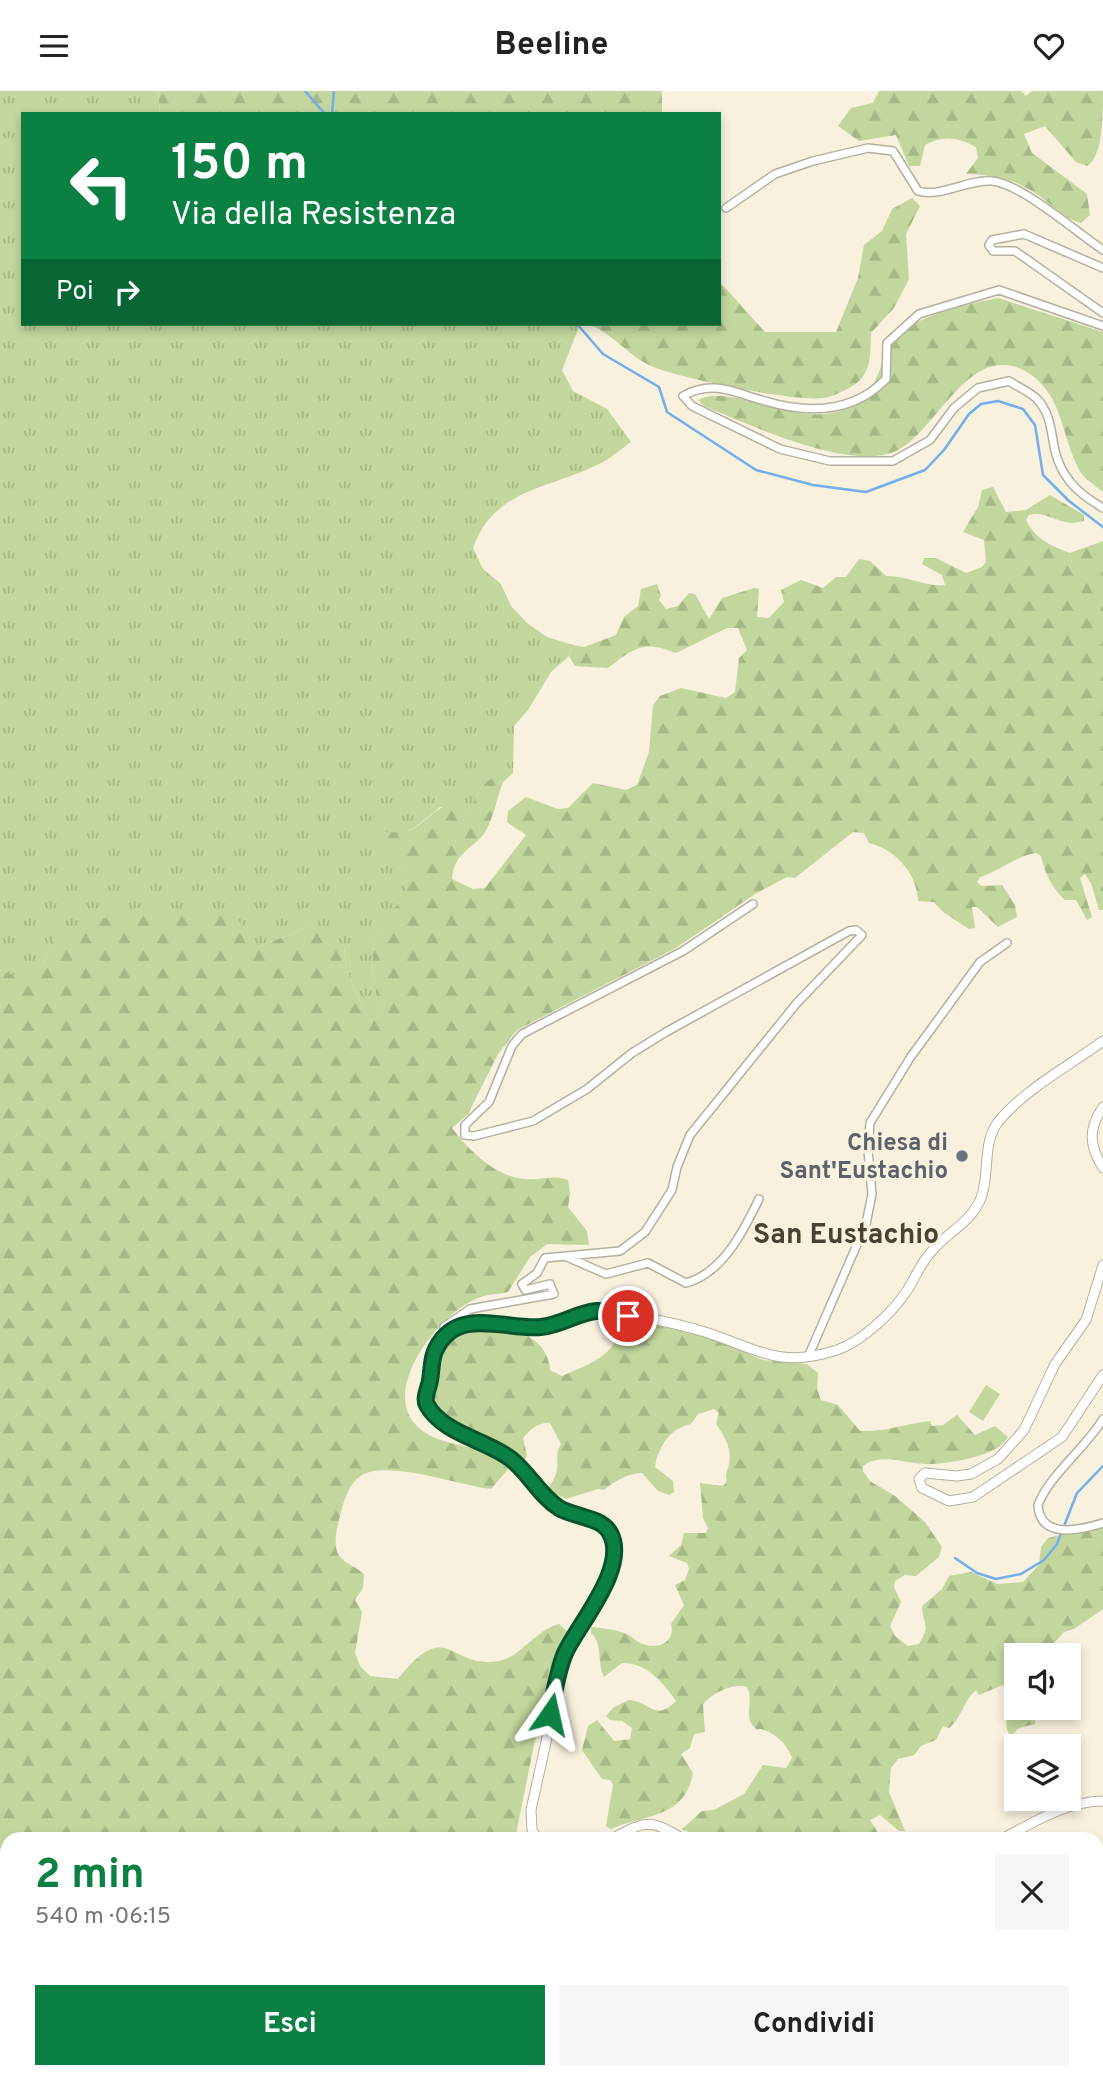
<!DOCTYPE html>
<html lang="it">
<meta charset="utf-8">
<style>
body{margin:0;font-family:Overpass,sans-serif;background:#f6f6f6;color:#222;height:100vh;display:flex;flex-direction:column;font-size:26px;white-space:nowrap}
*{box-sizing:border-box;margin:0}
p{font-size:23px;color:#767676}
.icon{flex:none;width:38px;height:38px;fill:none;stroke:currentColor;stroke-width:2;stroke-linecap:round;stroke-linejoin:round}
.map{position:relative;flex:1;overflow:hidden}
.side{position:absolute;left:0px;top:1741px;width:1104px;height:247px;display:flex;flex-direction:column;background:#fff;border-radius:21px 21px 0 0;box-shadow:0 4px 10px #0003}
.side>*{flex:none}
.banner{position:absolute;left:21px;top:21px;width:700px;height:214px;border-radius:0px;box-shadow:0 4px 10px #0003;background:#0b8043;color:#fff;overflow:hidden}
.tools{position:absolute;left:1004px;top:1552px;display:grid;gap:14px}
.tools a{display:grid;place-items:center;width:77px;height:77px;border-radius:0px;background:#fff;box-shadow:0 4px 10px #0003;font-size:35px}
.pin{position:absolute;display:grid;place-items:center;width:60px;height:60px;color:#fff;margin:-30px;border:4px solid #fff;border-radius:50%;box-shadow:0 2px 7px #0007}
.me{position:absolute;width:77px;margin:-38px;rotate:11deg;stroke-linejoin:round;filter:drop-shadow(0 0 5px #0008)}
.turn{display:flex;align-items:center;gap:24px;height:147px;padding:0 35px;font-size:32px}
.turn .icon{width:91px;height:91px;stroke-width:2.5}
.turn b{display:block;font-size:49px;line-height:60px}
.then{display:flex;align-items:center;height:66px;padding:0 35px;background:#0003;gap:14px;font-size:26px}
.round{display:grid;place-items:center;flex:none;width:74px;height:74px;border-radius:0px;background:#f6f6f6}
.summary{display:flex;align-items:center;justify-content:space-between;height:119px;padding:0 35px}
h1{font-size:42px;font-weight:700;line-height:52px;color:#0b8043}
.action{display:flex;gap:14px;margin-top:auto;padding:14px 35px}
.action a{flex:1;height:80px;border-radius:0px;background:#0b8043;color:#fff;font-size:28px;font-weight:700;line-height:80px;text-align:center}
.action a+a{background:#f6f6f6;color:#222}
header{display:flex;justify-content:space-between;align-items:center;height:91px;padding:0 35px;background:#fff;font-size:32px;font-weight:700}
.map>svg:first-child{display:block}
.grass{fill:url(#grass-tufts)}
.forest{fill:url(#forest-firs)}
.garden{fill:#c2d69d}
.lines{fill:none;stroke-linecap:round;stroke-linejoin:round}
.stream{stroke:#72aeeb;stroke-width:2.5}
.minor-casing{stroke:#b5b09d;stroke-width:10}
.tertiary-casing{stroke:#b5b09d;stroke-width:11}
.minor{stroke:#fff;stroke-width:7}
.tertiary{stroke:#fff;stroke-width:9}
.route-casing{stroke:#07532c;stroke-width:18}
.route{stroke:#0b8043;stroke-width:12}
.worship-dot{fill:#6b7280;stroke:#f7f1de;stroke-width:2.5}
.labels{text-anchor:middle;stroke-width:7;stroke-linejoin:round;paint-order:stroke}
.worship-label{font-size:24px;font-weight:bold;fill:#5b616d;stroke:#f7f1de;text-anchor:end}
.quarter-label{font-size:28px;font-weight:bold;fill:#474233;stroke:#f7f1de}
</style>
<header><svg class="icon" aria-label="menu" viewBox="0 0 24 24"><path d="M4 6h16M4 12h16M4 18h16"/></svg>Beeline<svg class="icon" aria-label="heart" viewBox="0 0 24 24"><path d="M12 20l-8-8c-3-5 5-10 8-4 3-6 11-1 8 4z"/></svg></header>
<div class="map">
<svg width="1103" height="1987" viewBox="0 0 1103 1987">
<defs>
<pattern id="grass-tufts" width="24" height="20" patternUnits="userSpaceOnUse" patternTransform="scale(1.75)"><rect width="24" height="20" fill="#c2d69d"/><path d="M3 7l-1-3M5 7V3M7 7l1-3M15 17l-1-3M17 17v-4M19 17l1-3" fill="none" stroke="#a7b887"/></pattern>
<pattern id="forest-firs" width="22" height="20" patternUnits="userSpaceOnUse" patternTransform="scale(1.75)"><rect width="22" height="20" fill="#c2d69d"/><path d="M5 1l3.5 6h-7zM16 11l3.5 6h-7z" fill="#a7b887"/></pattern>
</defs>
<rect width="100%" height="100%" fill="#f7f1de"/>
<path class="grass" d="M 0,0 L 158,0 L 160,23 L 23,23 L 23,233 L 580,233 L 562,279 L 573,300 L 607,318 L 631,351 C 621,358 610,368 599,373 C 550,398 494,397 473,457 L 483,478 L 501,493 L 511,515 L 527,532 L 547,546 L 573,554 L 569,565 L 551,581 L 528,619 L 514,635 L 513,682 L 503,691 L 492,687 L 482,694 L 472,716 L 462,719 L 440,716 L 414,737 L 379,752 L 401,779 L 407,800 L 375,848 L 372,871 L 379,926 L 369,930 L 346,879 L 344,855 L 310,835 L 258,856 L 51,849 L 44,872 L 28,890 L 0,879 Z"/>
<path class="forest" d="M 158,0 L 662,0 L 662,23 L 160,23 Z
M 879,0 L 1021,0 L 1026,5 L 1032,0 L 1103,0 C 1103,24 1103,66 1087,75 L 1076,71 L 1045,35 L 1024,43 L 1032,62 L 1087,103 L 1090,124 L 1081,132 C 1062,127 1051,112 1035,102 C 1012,87 991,84 966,83 L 978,67 L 976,56 C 959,46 942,44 925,54 L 920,75 L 909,75 L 896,44 L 859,50 L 838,35 L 851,17 L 873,12 Z
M 912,107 L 920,115 L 906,143 L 909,188 L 894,217 L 871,242 C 870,258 872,275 861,288 C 855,295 837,304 828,306 C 804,314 673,286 649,274 C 626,263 612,241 587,233 L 719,233 L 719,190 L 765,241 L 836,241 L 858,187 L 864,154 L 882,140 L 892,118 Z
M 998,207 L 1103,241 L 1103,401 C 1096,395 1084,388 1080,380 C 1061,347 1064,306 1030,283 C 971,244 938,341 896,360 C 850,381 748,333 704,315 L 698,309 C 731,291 800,339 844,318 C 880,301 875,281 892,252 C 908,225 969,213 998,207 Z
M 993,396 L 1006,421 L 1026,419 L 1050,404 L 1084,424 L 1084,430 C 1058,437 1049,419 1029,424 L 1026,429 C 1035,448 1051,455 1070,462 L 1103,450 L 1103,819 L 1099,819 L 1091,792 L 1085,783 L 1080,787 L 1092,826 L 1087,829 L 1076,809 L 1065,809 C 1052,797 1045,783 1041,765 L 1036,762 C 1016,765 1000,780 980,786 L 977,791 L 981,795 L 1002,794 L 1015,814 L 1017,826 L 998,836 L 977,816 L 972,816 L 975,837 L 969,838 L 943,821 L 934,811 L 918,810 C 917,782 896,759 869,752 L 864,742 L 853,741 L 795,787 L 787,786 L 755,803 L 676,857 L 517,939 L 498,963 L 468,1023 L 452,1037 C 469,1059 494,1085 524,1088 C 540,1090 551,1083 568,1089 L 570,1103 L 568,1116 L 587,1140 L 589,1154 L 547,1153 L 530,1166 L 508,1201 C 499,1203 489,1203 481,1206 C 442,1218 380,1297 416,1334 C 431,1351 460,1353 481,1360 C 491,1363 500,1371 509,1377 L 491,1398 C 460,1395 390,1369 362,1384 C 349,1392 345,1407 341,1421 C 338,1434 330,1457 342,1468 C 348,1474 358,1477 364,1483 L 363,1497 L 355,1509 L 362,1521 L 355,1562 L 360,1575 L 370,1585 L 398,1588 C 449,1524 448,1579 499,1570 C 521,1566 534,1540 559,1533 L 569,1542 L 549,1580 L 515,1748 L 7,1748 L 7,1981 L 0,1987 L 0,879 L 28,889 L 44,872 L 51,849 L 117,822 L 232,820 L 258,856 L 310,835 L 327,839 L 344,855 L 346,879 L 369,930 L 379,926 L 372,871 L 375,848 L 406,800 L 401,779 L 378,752 L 381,741 C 392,741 404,743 414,737 C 432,727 440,707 462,719 L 472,716 L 482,694 L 492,687 L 503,691 C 497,706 493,731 483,744 C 469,760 454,763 452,788 L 473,798 L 485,797 L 526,744 L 507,731 L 508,720 L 526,706 L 558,718 L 568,717 L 593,692 L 626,699 L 637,694 L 649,661 L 653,614 L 660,605 L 681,597 L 726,607 L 735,601 L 739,567 L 747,559 L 738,537 L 727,537 L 676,562 C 644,549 635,556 608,577 L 575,575 L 569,565 L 573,554 L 584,556 L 616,544 L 624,526 L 638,515 L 641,498 L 657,493 L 661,504 L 659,509 L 666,518 L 678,515 L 689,502 L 695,503 L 709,528 L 722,507 L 754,497 L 759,498 L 757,526 L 769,527 L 784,511 L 781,499 L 801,489 L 823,497 L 836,486 L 846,486 L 859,468 L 870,470 L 886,485 C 907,484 924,496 945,494 L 942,484 L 922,473 L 924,467 L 936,467 L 966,482 L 982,476 L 986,471 L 984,449 L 963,441 L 978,416 L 982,399 Z
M 625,1228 L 710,1246 L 763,1269 L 807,1273 L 818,1282 L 817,1298 L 821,1309 L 838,1314 L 860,1340 C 886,1341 904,1333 930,1330 L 932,1335 L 943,1334 L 957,1324 L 975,1344 L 995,1335 L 1008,1346 C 998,1366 947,1373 927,1373 C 907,1373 881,1361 863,1375 L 863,1380 L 870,1390 L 895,1405 L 925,1431 L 942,1456 L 939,1466 L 916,1485 L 905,1484 L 895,1490 L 894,1496 L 901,1511 L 890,1535 L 895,1545 L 908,1555 L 919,1553 C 931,1534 923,1534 922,1515 L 942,1498 L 949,1485 L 971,1481 L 997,1493 L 1023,1491 L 1039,1474 L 1041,1456 L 1048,1447 L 1103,1434 L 1103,1518 L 1074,1538 L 1064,1541 L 1054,1552 L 1056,1564 L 1017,1564 L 1017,1617 L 1035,1617 L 1035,1633 L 1019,1637 L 1011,1645 C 997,1630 1020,1609 1010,1591 L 979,1604 L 976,1599 C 963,1610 962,1627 949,1637 L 943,1635 L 936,1649 L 921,1655 L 914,1664 L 898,1668 L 891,1677 L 889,1701 L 905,1740 L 899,1740 L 880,1724 L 870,1729 L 882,1748 L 706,1748 L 682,1738 L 702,1720 L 714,1719 L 744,1703 L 763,1674 L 786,1677 L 792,1667 C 788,1655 777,1643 764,1639 C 756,1636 760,1642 753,1635 C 744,1626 754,1608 747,1596 C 733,1592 711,1602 703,1614 L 705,1641 L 694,1643 L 690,1657 L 681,1663 L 693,1682 C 685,1727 647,1723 611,1738 L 606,1735 L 613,1694 L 610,1689 L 602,1688 L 582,1659 L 588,1635 L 597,1629 L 614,1650 L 630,1648 L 632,1637 L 622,1630 L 610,1629 L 606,1625 L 614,1616 L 629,1609 C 650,1610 655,1632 676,1610 C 664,1592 646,1571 622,1572 L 604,1586 C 597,1572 603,1552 591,1542 L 591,1536 C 602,1537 613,1538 624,1542 C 631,1544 636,1551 643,1553 C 658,1559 676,1551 671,1533 L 684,1514 L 675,1494 L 685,1489 L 689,1478 L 687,1472 L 669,1465 L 681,1454 L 684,1442 L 706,1442 L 708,1437 L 703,1427 L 700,1392 L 722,1395 C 730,1390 724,1388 727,1380 C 734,1363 727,1348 716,1333 L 719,1322 L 714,1318 L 698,1323 L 691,1333 C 670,1337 658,1356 655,1376 L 673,1390 L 674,1401 L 669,1404 L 658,1400 L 642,1382 C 629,1382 614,1390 604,1399 L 598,1398 L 566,1408 L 550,1400 L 549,1395 C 564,1377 552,1368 561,1353 L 550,1332 C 539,1331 528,1339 523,1348 L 527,1364 L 525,1368 C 513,1369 506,1358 496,1352 C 474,1338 444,1334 431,1309 C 434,1293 433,1270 443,1257 C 468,1222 548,1232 550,1279 L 562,1285 C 582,1276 623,1263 616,1235 Z
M 80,1981 L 441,1981 L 436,1987 L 109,1987 Z"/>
<path class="garden" d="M 986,1294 L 1000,1303 L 983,1330 L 969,1321 Z"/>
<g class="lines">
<path class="stream" d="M 305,0 L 325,23
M 332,23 L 334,0
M 577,233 L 603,263 L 659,296 L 667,321 L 756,379 L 813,394 L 866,401 L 925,379 L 944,359 L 969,323 L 981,313 L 998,310 L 1023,318 L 1035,334 L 1043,384 L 1069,410 L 1103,436
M 955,1467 L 977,1482 L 996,1488 L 1021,1483 L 1044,1469 L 1057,1453 L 1077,1402 L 1103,1375"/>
<defs>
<path id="minor" d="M 726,117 L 775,83 L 813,70 L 868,57 L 893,60 L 918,100 C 940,107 968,88 992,90 C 1022,93 1076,141 1103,159
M 1103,177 L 1024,143 L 992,149 L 989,154 L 993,160 L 1015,160 L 1103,222
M 1103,235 L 999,199 L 919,223 L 887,252 L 886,288 C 853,322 809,323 765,310 C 735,302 712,288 683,305 L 692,315 L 780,358 L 830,370 L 893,370 L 930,349 L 954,317 L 978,297 L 1009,290 C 1018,296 1030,301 1037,308 C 1051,323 1051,341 1055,360 C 1062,388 1079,403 1103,417
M 567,1166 L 606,1183 L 648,1172 L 686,1192 C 723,1182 744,1139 759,1108
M 447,1243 L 444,1236 L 470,1218 L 554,1203 L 550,1193 L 525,1199 L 522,1193 L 537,1182 L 545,1167 L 620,1160 L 645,1141 L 672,1099 L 677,1076 L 690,1044 L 796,913 L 862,844 L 856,839 L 849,840 L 666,941 L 632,962 L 587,998 L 533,1030 L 474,1045 L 465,1044 L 465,1034 L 489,1011 L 512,955 L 522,943 L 683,860 L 753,813
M 808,1266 L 866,1133 L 872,1103 L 868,1059 L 870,1032 L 910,967 L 980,871 L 1007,852
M 1103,1328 C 1085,1358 1050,1383 1038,1414 C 1040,1449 1080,1439 1103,1432
M 815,1987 L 845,1981
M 1063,1987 L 1072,1981"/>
<path id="tertiary" d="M 1103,1016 C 1088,1038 1089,1054 1103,1077
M 1103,1174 L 1086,1229 L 1055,1273 L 1024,1339 L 998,1368 L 971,1383 L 957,1385 L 925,1382 L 919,1388 L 922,1397 L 949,1410 L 973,1406 L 1062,1346 L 1103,1284
M 537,1748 L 532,1739 L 531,1719 C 536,1695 542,1671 547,1646 C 552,1618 553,1585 567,1559 C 582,1530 626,1477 611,1444 C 603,1427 575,1426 561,1417 C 542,1406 532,1386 516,1372 C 489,1349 442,1344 425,1311 L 435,1259 C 464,1217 492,1236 535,1236 C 559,1236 580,1219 601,1220 C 628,1222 679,1233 705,1241 C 758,1258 779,1278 837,1259 C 861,1251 892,1222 906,1201 C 915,1188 920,1173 931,1161 C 947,1141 971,1132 981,1107 C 990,1083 982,1052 998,1031 C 1025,998 1069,975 1103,950
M 612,1748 C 646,1729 650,1728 683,1748
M 1002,1748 C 1032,1732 1067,1710 1103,1710"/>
</defs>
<use href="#minor" class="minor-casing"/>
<use href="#tertiary" class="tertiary-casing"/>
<use href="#minor" class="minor"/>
<use href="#tertiary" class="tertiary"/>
</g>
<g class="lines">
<defs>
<path id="route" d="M 550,1623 C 554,1603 557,1581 565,1562 C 579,1532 629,1476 610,1442 C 602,1426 574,1426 559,1417 C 539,1404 529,1382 511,1368 C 487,1349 443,1343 427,1314 C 423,1307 429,1297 430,1289 C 432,1279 431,1267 436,1258 C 457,1215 505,1239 541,1236 C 561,1234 577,1222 596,1220 C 607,1219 618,1223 628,1225"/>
</defs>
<use href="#route" class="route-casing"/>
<use href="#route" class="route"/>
</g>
<circle class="worship-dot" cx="962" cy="1065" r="7"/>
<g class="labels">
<g class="worship-label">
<text x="948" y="1059">Chiesa di<tspan x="948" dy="28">Sant'Eustachio</tspan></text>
</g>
<g class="quarter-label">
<text x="846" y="1152">San Eustachio</text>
</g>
</g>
</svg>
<div class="tools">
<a><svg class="icon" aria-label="sound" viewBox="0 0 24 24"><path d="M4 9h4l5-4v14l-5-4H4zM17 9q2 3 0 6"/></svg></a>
<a><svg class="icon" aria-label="layers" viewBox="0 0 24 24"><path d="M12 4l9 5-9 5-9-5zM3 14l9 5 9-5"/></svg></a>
</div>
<div class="pin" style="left:628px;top:1225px;background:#d93025"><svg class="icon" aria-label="arrive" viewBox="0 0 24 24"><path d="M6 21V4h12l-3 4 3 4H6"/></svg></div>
<svg class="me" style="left:550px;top:1623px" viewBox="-20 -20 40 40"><path d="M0-17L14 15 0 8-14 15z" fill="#0b8043" stroke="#fff" stroke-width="4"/></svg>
<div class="banner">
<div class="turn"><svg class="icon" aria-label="left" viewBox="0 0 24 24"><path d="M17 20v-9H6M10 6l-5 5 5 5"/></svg><div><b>150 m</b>Via della Resistenza</div></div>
<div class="then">Poi<svg class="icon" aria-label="right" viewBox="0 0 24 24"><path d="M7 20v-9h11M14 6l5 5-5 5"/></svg></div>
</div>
<section class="side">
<div class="summary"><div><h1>2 min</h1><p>540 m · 06:15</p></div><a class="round"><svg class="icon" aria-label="close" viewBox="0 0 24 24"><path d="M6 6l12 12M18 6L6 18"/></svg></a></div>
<div class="action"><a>Esci</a><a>Condividi</a></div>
</section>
</div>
